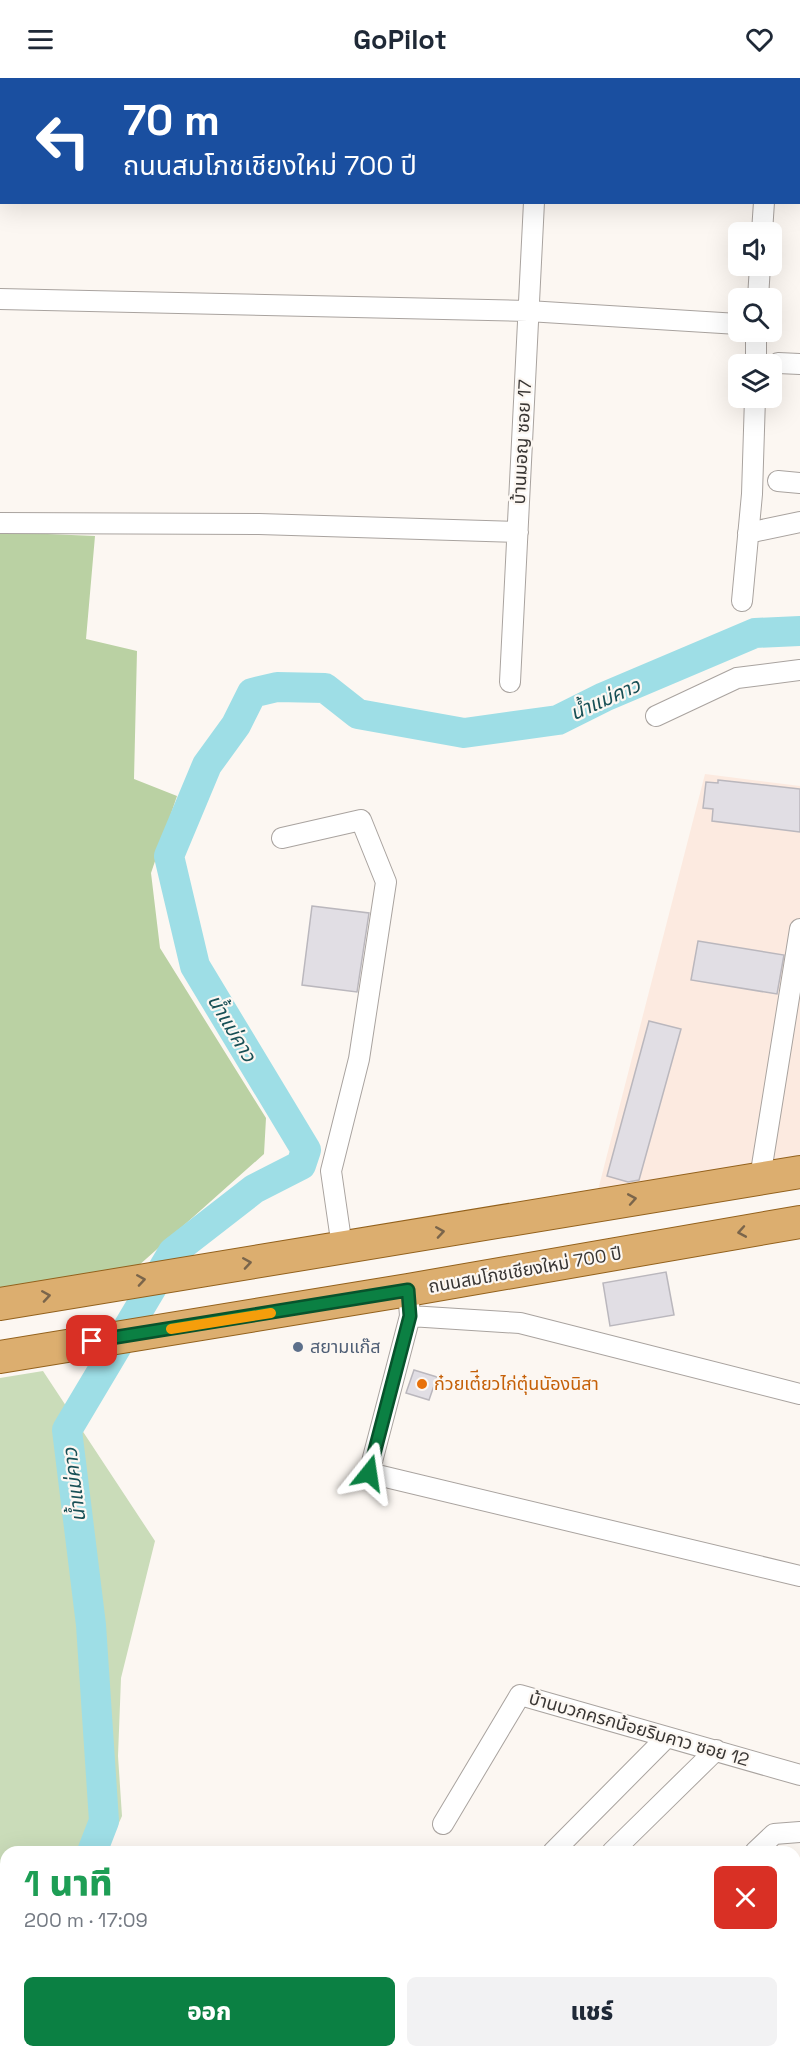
<!DOCTYPE html>
<html lang="th">
<meta charset="utf-8">
<style>
body{margin:0;font-family:"Space Grotesk","Noto Sans Thai",sans-serif;background:#f2f2f3;color:#1f2937;height:100vh;display:flex;flex-direction:column;font-size:22px;white-space:nowrap}
*{box-sizing:border-box;margin:0}
p{font-size:20px;color:#747a83}
.icon{flex:none;width:33px;height:33px;fill:none;stroke:currentColor;stroke-width:2;stroke-linecap:round;stroke-linejoin:round}
.map{position:relative;flex:1;overflow:hidden}
.sheet{position:absolute;left:0px;top:1768px;width:801px;height:212px;display:flex;flex-direction:column;background:#fff;border-radius:18px 18px 0 0;box-shadow:0 6px 24px #0002}
.sheet>*{flex:none}
.hud{position:absolute;left:0px;top:0px;width:801px;height:126px;box-shadow:0 6px 24px #0002;background:#1a4fa0;color:#fff;overflow:hidden}
.buttons{position:absolute;left:728px;top:144px;display:grid;gap:12px}
.buttons a{display:grid;place-items:center;width:54px;height:54px;border-radius:9px;background:#fff;box-shadow:0 6px 24px #0002;font-size:30px}
.pin{position:absolute;display:grid;place-items:center;width:51px;height:51px;color:#fff;margin:-26px;border-radius:12px;box-shadow:0 3px 9px #0006}
.me{position:absolute;width:66px;margin:-33px;rotate:15deg;stroke-linejoin:round;filter:drop-shadow(0 0 4px #0008)}
.turn{display:flex;align-items:center;gap:21px;height:126px;padding:0 24px;font-size:27px}
.turn .icon{width:78px;height:78px;stroke-width:2.5}
.turn b{display:block;font-size:42px;line-height:51px}
.round{display:grid;place-items:center;flex:none;width:63px;height:63px;border-radius:9px;background:#f2f2f3}
.summary{display:flex;align-items:center;justify-content:space-between;height:102px;padding:0 24px}
h1{font-size:36px;font-weight:800;line-height:45px;color:#1e9e55}
.cta{display:flex;gap:12px;margin-top:auto;padding:12px 24px}
.cta a{flex:1;height:69px;border-radius:9px;background:#0b8043;color:#fff;font-size:24px;font-weight:800;line-height:69px;text-align:center}
.cta a+a{background:#f2f2f3;color:#1f2937}
header{display:flex;justify-content:space-between;align-items:center;height:78px;padding:0 24px;background:#fff;font-size:27px;font-weight:800}
.map>svg:first-child{display:block}
.commercial{fill:#fceae0}
.green{fill:#cadcb9}
.forest{fill:#bad1a3}
.lines{fill:none;stroke-linecap:round;stroke-linejoin:round}
.river{stroke:#9edee6;stroke-width:30}
.building{fill:#e1dee4;stroke:#bab7bd;stroke-width:1.5}
.minor-casing{stroke:#a9a39f;stroke-width:22}
.primary-casing{stroke:#93611c;stroke-width:34}
.minor{stroke:#fff;stroke-width:20}
.primary{stroke:#dcae6f;stroke-width:32}
.oneway{stroke:#7a654b}
.route-casing{stroke:#07532c;stroke-width:15}
.route{stroke:#0b8043;stroke-width:10}
.slow{stroke:#f59e0b;stroke-width:10}
.service-dot{fill:#5c6f8a;stroke:#fcf7f2;stroke-width:2}
.food-dot{fill:#e8710a;stroke:#fcf7f2;stroke-width:2}
.labels{text-anchor:middle;stroke-width:4.5;stroke-linejoin:round;paint-order:stroke}
.street-label{font-size:18px;fill:#383533;stroke:#fcf7f2}
.service-label{font-size:18px;fill:#4e5e75;stroke:#fcf7f2;text-anchor:start}
.food-label{font-size:18px;fill:#c56008;stroke:#fcf7f2;text-anchor:start}
.water-label{font-size:20px;font-style:italic;fill:#185056;stroke:#fcf7f2}
</style>
<header><svg class="icon" aria-label="menu" viewBox="0 0 24 24"><path d="M4 6h16M4 12h16M4 18h16"/></svg>GoPilot<svg class="icon" aria-label="heart" viewBox="0 0 24 24"><path d="M12 20l-8-8c-3-5 5-10 8-4 3-6 11-1 8 4z"/></svg></header>
<div class="map">
<svg width="800" height="1979" viewBox="0 0 800 1979">
<rect width="100%" height="100%" fill="#fcf7f2"/>
<path class="commercial" d="M 705,696 L 800,708 L 800,1077 L 597,1116 Z"/>
<path class="green" d="M 43,1293 L 155,1463 L 121,1600 L 118,1678 L 122,1738 L 106,1774 L 6,1774 L 6,1848 L 0,1848 L 0,1300 Z
M 148,1974 L 248,1974 L 247,1979 L 148,1979 Z"/>
<path class="forest" d="M 0,454 L 95,458 L 86,561 L 137,573 L 134,701 L 177,718 L 151,795 L 160,870 L 266,1040 L 264,1076 L 137,1189 L 0,1212 Z"/>
<g class="lines">
<path class="river" d="M 92,1774 L 104,1743 L 91,1547 L 67,1352 L 173,1174 L 254,1111 L 301,1087 L 306,1072 L 195,888 L 169,778 L 207,687 L 236,647 L 252,615 L 277,609 L 325,610 L 358,636 L 464,655 L 558,642 L 604,619 L 755,555 L 800,553
M 0,1857 L 6,1857"/>
</g>
<path class="building" d="M 718,702 L 800,711 L 800,754 L 712,743 L 713,731 L 703,730 L 706,704 L 718,705 Z
M 312,828 L 369,835 L 357,914 L 302,907 Z
M 698,863 L 784,877 L 777,916 L 691,902 Z
M 649,943 L 681,951 L 639,1102 L 628,1104 L 607,1098 Z
M 666,1194 L 674,1237 L 610,1248 L 603,1205 Z
M 414,1292 L 437,1299 L 429,1322 L 406,1315 Z"/>
<g class="lines">
<defs>
<path id="minor" d="M 541,2 L 541,0
M 772,2 L 772,0
M 762,154 L 764,124
M 758,220 L 760,188
M 0,221 L 528,233 L 738,246
M 778,285 L 800,286
M 756,286 L 756,254
M 778,403 L 800,405
M 0,445 L 259,446 L 518,454
M 748,455 L 800,444
M 742,523 L 752,416 L 755,320
M 510,604 L 534,124
M 656,638 L 737,600 L 800,592
M 282,760 L 361,742 L 386,804 L 359,981 L 331,1093 L 342,1169
M 760,1100 L 800,851
M 408,1212 L 410,1238 L 369,1395 L 800,1498
M 410,1238 L 520,1245 L 800,1316
M 443,1746 L 520,1617 L 800,1697
M 553,1774 L 667,1659
M 612,1774 L 716,1672
M 755,1774 L 774,1756 L 800,1754
M 795,1835 L 800,1801
M 789,1974 L 791,1979
M 0,1978 L 14,1979
M 518,1979 L 526,1974"/>
<path id="primary" d="M 0,1226 L 800,1094
M 0,1279 L 408,1212 L 800,1144"/>
</defs>
<use href="#minor" class="minor-casing"/>
<use href="#primary" class="primary-casing"/>
<use href="#minor" class="minor"/>
<use href="#primary" class="primary"/>
</g>
<defs><path id="oneway-chevron" d="M-2-3.5L2.5 0L-2 3.5" fill="none" stroke-width="1.6" stroke-linecap="round" stroke-linejoin="round" transform="scale(1.5)"/></defs>
<g class="oneway">
<use href="#oneway-chevron" transform="translate(632 1121) rotate(-10)"/>
<use href="#oneway-chevron" transform="translate(440 1154) rotate(-9)"/>
<use href="#oneway-chevron" transform="translate(742 1154) rotate(170)"/>
<use href="#oneway-chevron" transform="translate(247 1185) rotate(-9)"/>
<use href="#oneway-chevron" transform="translate(141 1202) rotate(-9)"/>
<use href="#oneway-chevron" transform="translate(46 1218) rotate(-9)"/>
</g>
<g class="lines">
<defs>
<path id="route" d="M 92,1263 L 408,1212 L 410,1238 L 369,1395"/>
</defs>
<use href="#route" class="route-casing"/>
<use href="#route" class="route"/>
<path class="slow" d="M 171,1251 L 271,1235"/>
</g>
<circle class="service-dot" cx="298" cy="1269" r="6"/>
<circle class="food-dot" cx="422" cy="1306" r="6"/>
<g class="labels">
<g class="street-label">
<text transform="translate(522 364) rotate(-87)" y="6">บ้านมอญ ซอย 17</text>
<text transform="translate(525 1192) rotate(-10)" y="6">ถนนสมโภชเชียงใหม่ 700 ปี</text>
<text transform="translate(639 1651) rotate(16)" y="6">บ้านบวกครกน้อยริมคาว ซอย 12</text>
</g>
<g class="service-label">
<text x="310" y="1275">สยามแก๊ส</text>
</g>
<g class="food-label">
<text x="434" y="1312">ก๋วยเต๋ียวไก่ตุ๋นนัองนิสา</text>
</g>
<g class="water-label">
<text transform="translate(605 621) rotate(-24)" y="7">น้ำแม่คาว</text>
<text transform="translate(232 950) rotate(59)" y="7">น้ำแม่คาว</text>
<text transform="translate(74 1407) rotate(-97)" y="7">น้ำแม่คาว</text>
</g>
</g>
</svg>
<div class="buttons">
<a><svg class="icon" aria-label="sound" viewBox="0 0 24 24"><path d="M4 9h4l5-4v14l-5-4H4zM17 9q2 3 0 6"/></svg></a>
<a><svg class="icon" aria-label="search" viewBox="0 0 24 24"><circle cx="10" cy="10" r="6"/><path d="M15 15l6 6"/></svg></a>
<a><svg class="icon" aria-label="layers" viewBox="0 0 24 24"><path d="M12 4l9 5-9 5-9-5zM3 14l9 5 9-5"/></svg></a>
</div>
<div class="pin" style="left:92px;top:1263px;background:#d93025"><svg class="icon" aria-label="arrive" viewBox="0 0 24 24"><path d="M6 21V4h12l-3 4 3 4H6"/></svg></div>
<svg class="me" style="left:369px;top:1395px" viewBox="-20 -20 40 40"><path d="M0-17L14 15 0 8-14 15z" fill="#0b8043" stroke="#fff" stroke-width="4"/></svg>
<div class="hud">
<div class="turn"><svg class="icon" aria-label="left" viewBox="0 0 24 24"><path d="M17 20v-9H6M10 6l-5 5 5 5"/></svg><div><b>70 m</b>ถนนสมโภชเชียงใหม่ 700 ปี</div></div>
</div>
<section class="sheet">
<div class="summary"><div><h1>1 นาที</h1><p>200 m · 17:09</p></div><a class="round" style="background:#d93025;color:#fff"><svg class="icon" aria-label="close" viewBox="0 0 24 24"><path d="M6 6l12 12M18 6L6 18"/></svg></a></div>
<div class="cta"><a>ออก</a><a>แชร์</a></div>
</section>
</div>
